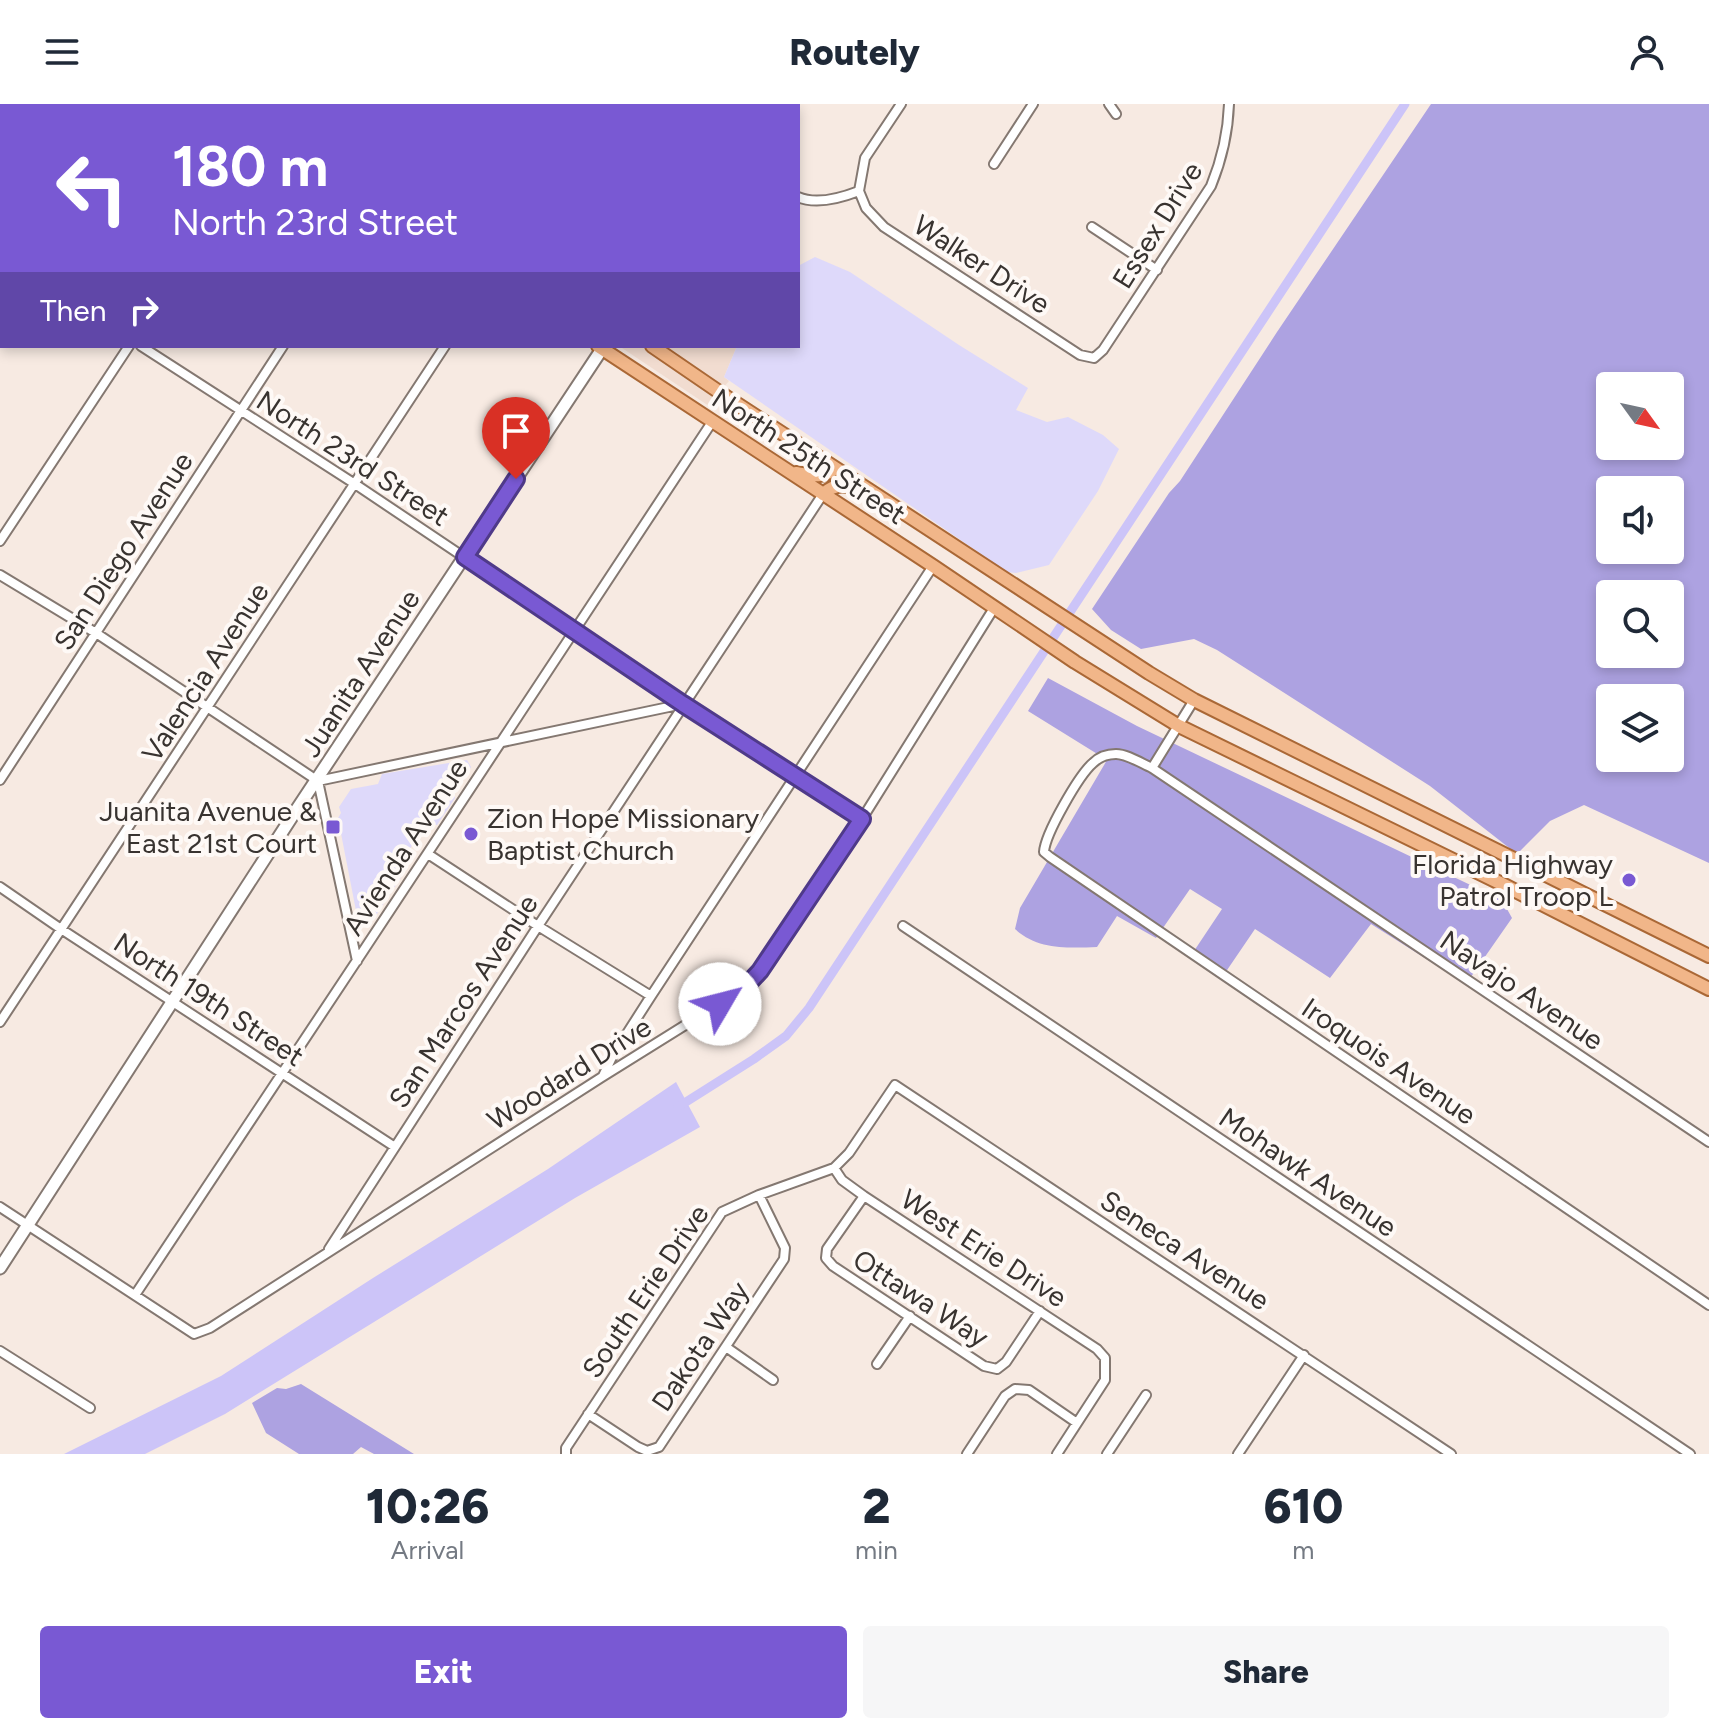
<!DOCTYPE html>
<style>
body{margin:0;font-family:Figtree,sans-serif;background:#f6f6f7;color:#1f2937;height:100vh;display:flex;flex-direction:column;font-size:30px;white-space:nowrap}
*{box-sizing:border-box;margin:0}
p{font-size:26px;color:#747a83}
.icon{flex:none;width:44px;height:44px;fill:none;stroke:currentColor;stroke-width:2;stroke-linecap:round;stroke-linejoin:round}
.map{position:relative;height:1350px;overflow:hidden}
.panel{display:flex;flex-direction:column;background:#fff;flex:1}
.panel>*{flex:none}
.guide{position:absolute;left:0px;top:0px;width:800px;height:244px;box-shadow:0 4px 12px #0003;background:#7959d3;color:#fff;overflow:hidden}
.needle{width:52px;rotate:123deg}
.buttons{position:absolute;left:1596px;top:268px;display:grid;gap:16px}
.buttons a{display:grid;place-items:center;width:88px;height:88px;border-radius:8px;background:#fff;box-shadow:0 4px 12px #0003;font-size:40px}
.pin{position:absolute;display:grid;place-items:center;width:68px;height:68px;color:#fff;margin:-82px -34px;border-radius:50% 50% 50% 0;rotate:-45deg;box-shadow:0 0 8px #0007}
.pin .icon{rotate:45deg}
.me{position:absolute;width:88px;margin:-44px;rotate:53deg;stroke-linejoin:round;filter:drop-shadow(0 0 6px #0008)}
.turn{display:flex;align-items:center;gap:28px;height:168px;padding:0 40px;font-size:36px}
.turn .icon{width:104px;height:104px;stroke-width:2.5}
.turn b{display:block;font-size:56px;line-height:68px}
.then{display:flex;align-items:center;height:76px;padding:0 40px;background:#0003;gap:16px;font-size:30px}
.eta{display:flex;justify-content:space-evenly;align-items:center;height:136px;text-align:center}
.eta b{font-size:48px;font-weight:800;line-height:56px}
.primary-button{display:flex;gap:16px;margin-top:auto;padding:16px 40px}
.primary-button a{flex:1;height:92px;border-radius:8px;background:#7959d3;color:#fff;font-size:32px;font-weight:800;line-height:92px;text-align:center}
.primary-button a+a{background:#f6f6f7;color:#1f2937}
header{display:flex;justify-content:space-between;align-items:center;height:104px;padding:0 40px;background:#fff;font-size:36px;font-weight:800}
.map>svg:first-child{display:block}
.built{fill:#f1dcd0}
.green{fill:#ded9fa}
.forest{fill:#ada2e1;fill-rule:evenodd}
.water{fill:#ccc4f8}
.lines{fill:none;stroke-linecap:round;stroke-linejoin:round}
.canal{stroke:#ccc4f8;stroke-width:9}
.street-casing{stroke:#847871;stroke-width:12}
.secondary-casing{stroke:#847871;stroke-width:15}
.primary-casing{stroke:#aa6836;stroke-width:16}
.street{stroke:#fff;stroke-width:8}
.secondary{stroke:#fff;stroke-width:11}
.primary{stroke:#f1b689;stroke-width:12}
.route-casing{stroke:#4f3a89;stroke-width:20}
.route{stroke:#7959d3;stroke-width:14}
.poi-dot{fill:#7959d3;stroke:#fef9f6;stroke-width:3}
.labels{text-anchor:middle;stroke-width:8;stroke-linejoin:round;paint-order:stroke}
.street-label{font-size:28px;fill:#383330;stroke:#fef9f6}
.poi-label{font-size:28px;fill:#383330;stroke:#fef9f6;text-anchor:end}
</style>
<header><svg class="icon" aria-label="menu" viewBox="0 0 24 24"><path d="M4 6h16M4 12h16M4 18h16"/></svg>Routely<svg class="icon" aria-label="person" viewBox="0 0 24 24"><circle cx="12" cy="8" r="4"/><path d="M4 21q1-7 8-7t8 7"/></svg></header>
<div class="map">
<svg width="1709" height="1350" viewBox="0 0 1709 1350">
<rect width="100%" height="100%" fill="#f7eae2"/>
<path class="built" d="M 619,242 L 644,242 L 717,292 L 709,302 Z
M 660,242 L 737,242 L 724,273 L 729,277 L 722,285 Z"/>
<path class="green" d="M 815,153 L 850,168 L 959,241 L 1028,284 L 1016,306 L 1047,318 L 1068,313 L 1103,331 L 1119,345 L 1098,387 L 1049,461 L 1016,469 L 1007,468 L 724,273 L 737,242 L 798,242 L 798,162 Z
M 467,656 L 471,663 L 454,691 L 455,694 L 437,721 L 425,721 L 399,762 L 403,770 L 373,816 L 358,817 L 338,714 L 341,709 L 339,703 L 351,685 L 378,680 L 382,670 Z"/>
<path class="forest" d="M 1431,0 L 1709,0 L 1709,759 L 1584,701 L 1550,717 L 1517,750 L 1430,682 L 1217,546 L 1194,535 L 1141,545 L 1111,526 L 1092,505 L 1169,389 L 1180,377 L 1277,228 ZM 1610,282 L 1670,282 L 1670,342 L 1610,342 ZM 1610,386 L 1670,386 L 1670,446 L 1610,446 ZM 1610,490 L 1670,490 L 1670,550 L 1610,550 ZM 1610,594 L 1670,594 L 1670,654 L 1610,654 Z
M 1048,574 L 1137,622 L 1502,796 L 1512,814 L 1466,880 L 1371,820 L 1330,874 L 1255,825 L 1223,872 L 1190,853 L 1222,805 L 1190,785 L 1156,834 L 1117,812 L 1097,843 C 1068,844 1038,846 1015,825 L 1020,804 L 1107,656 L 1028,607 Z
M 301,1280 L 414,1350 L 374,1350 L 361,1343 L 353,1350 L 299,1350 L 266,1329 L 252,1299 L 277,1284 L 286,1285 Z"/>
<path class="water" d="M 676,978 L 700,1023 L 575,1094 L 225,1310 L 145,1350 L 64,1350 L 221,1272 L 373,1174 L 548,1065 Z"/>
<g class="lines">
<path class="canal" d="M 678,1003 L 754,955 L 786,932 L 809,904 L 1405,0"/>
<defs>
<path id="street" d="M 411,0 L 414,2
M 654,0 L 657,2
M 1109,0 L 1116,10
M 133,2 L 135,0
M 398,2 L 400,0
M 607,2 L 609,0
M 994,60 L 1033,0
M 859,87 L 866,104 L 884,123 L 1080,251 L 1094,254 L 1103,246 L 1211,82 C 1222,55 1228,30 1229,0
M 859,87 L 865,54 L 901,0
M 798,93 C 816,101 841,94 859,87
M 1092,123 L 1157,166
M 0,206 L 2,203
M 141,242 L 355,380 L 683,600 L 862,715
M 0,437 L 129,242
M 0,471 L 96,529 L 318,677
M 1152,664 L 1194,596
M 0,676 L 283,242
M 318,677 L 683,600
M 318,677 L 357,857
M 428,750 L 538,822 L 651,892
M 0,783 L 61,825 L 395,1043
M 903,822 L 1690,1350
M 0,918 L 445,242
M 603,972 L 612,953 L 651,892 L 933,462
M 1709,1038 L 1152,664 C 1141,659 1127,650 1116,650 C 1108,650 1099,653 1093,659 C 1079,671 1045,730 1044,748 L 1050,753 L 1709,1201
M 834,1064 L 842,1076 L 864,1092 L 1097,1245 L 1105,1254 L 1105,1276 L 1057,1350
M 864,1092 L 827,1145 L 826,1154 L 833,1162 L 984,1262 L 997,1265 L 1006,1258 L 1040,1207
M 0,1103 L 194,1230 L 210,1224 L 602,973 L 743,885 L 760,867 L 862,715 L 994,504
M 329,1145 L 538,822 L 823,390
M 135,1191 C 329,901 519,609 712,318
M 726,1243 L 773,1276
M 0,1247 L 90,1304
M 877,1260 L 910,1212
M 588,1310 L 638,1343 L 647,1347 L 659,1343 L 784,1155 L 785,1144 L 759,1091
M 566,1350 L 566,1344 L 722,1108 L 759,1091 L 834,1064 L 849,1049 L 895,981 L 1451,1350
M 967,1350 L 1005,1292 L 1015,1285 L 1029,1286 L 1077,1319
M 1107,1350 L 1146,1291
M 1238,1350 L 1304,1251"/>
<path id="secondary" d="M 759,2 L 760,0
M 0,1164 L 293,711 L 604,242"/>
<path id="primary" d="M 225,0 L 228,2
M 279,0 L 282,2
M 598,242 L 933,462 L 1075,558 L 1179,622 L 1504,781 L 1709,885
M 652,242 L 728,294 L 1149,569 L 1194,596 L 1709,852
M 796,369 C 809,371 825,375 834,364
M 823,390 C 836,379 845,380 861,385"/>
</defs>
<use href="#street" class="street-casing"/>
<use href="#secondary" class="secondary-casing"/>
<use href="#primary" class="primary-casing"/>
<use href="#street" class="street"/>
<use href="#secondary" class="secondary"/>
<use href="#primary" class="primary"/>
</g>
<g class="lines">
<defs>
<path id="route" d="M 516,375 L 465,453 L 683,600 L 862,715 L 760,867 L 743,885 L 720,900"/>
</defs>
<use href="#route" class="route-casing"/>
<use href="#route" class="route"/>
</g>
<g class="poi-dot">
<rect x="325" y="715" width="16" height="16" rx="4"/>
<circle cx="471" cy="730" r="8"/>
<circle cx="1629" cy="776" r="8"/>
</g>
<g class="labels">
<g class="street-label">
<text transform="translate(1157 121) rotate(-58)" y="10">Essex Drive</text>
<text transform="translate(982 160) rotate(33)" y="10">Walker Drive</text>
<text transform="translate(809 352) rotate(33)" y="10">North 25th Street</text>
<text transform="translate(353 354) rotate(33)" y="10">North 23rd Street</text>
<text transform="translate(123 447) rotate(-57)" y="10">San Diego Avenue</text>
<text transform="translate(205 568) rotate(-57)" y="10">Valencia Avenue</text>
<text transform="translate(360 569) rotate(-57)" y="10">Juanita Avenue</text>
<text transform="translate(405 743) rotate(-57)" y="10">Avienda Avenue</text>
<text transform="translate(1522 886) rotate(34)" y="10">Navajo Avenue</text>
<text transform="translate(209 895) rotate(33)" y="10">North 19th Street</text>
<text transform="translate(463 897) rotate(-57)" y="10">San Marcos Avenue</text>
<text transform="translate(1389 957) rotate(34)" y="10">Iroquois Avenue</text>
<text transform="translate(569 969) rotate(-32)" y="10">Woodard Drive</text>
<text transform="translate(1308 1068) rotate(34)" y="10">Mohawk Avenue</text>
<text transform="translate(984 1144) rotate(33)" y="10">West Erie Drive</text>
<text transform="translate(1185 1146) rotate(33)" y="10">Seneca Avenue</text>
<text transform="translate(645 1187) rotate(-56)" y="10">South Erie Drive</text>
<text transform="translate(921 1194) rotate(33)" y="10">Ottawa Way</text>
<text transform="translate(700 1242) rotate(-56)" y="10">Dakota Way</text>
</g>
<g class="poi-label">
<text x="317" y="717">Juanita Avenue &amp;<tspan x="317" dy="32">East 21st Court</tspan></text>
<text x="487" y="724" text-anchor="start">Zion Hope Missionary<tspan x="487" dy="32">Baptist Church</tspan></text>
<text x="1613" y="770">Florida Highway<tspan x="1613" dy="32">Patrol Troop L</tspan></text>
</g>
</g>
</svg>
<div class="buttons">
<a><svg class="needle" viewBox="-14 -14 28 28"><path d="M0-13l5 13h-10z" fill="#e53935"/><path d="M0 13l5-13h-10z" fill="#747a83"/></svg></a>
<a><svg class="icon" aria-label="sound" viewBox="0 0 24 24"><path d="M4 9h4l5-4v14l-5-4H4zM17 9q2 3 0 6"/></svg></a>
<a><svg class="icon" aria-label="search" viewBox="0 0 24 24"><circle cx="10" cy="10" r="6"/><path d="M15 15l6 6"/></svg></a>
<a><svg class="icon" aria-label="layers" viewBox="0 0 24 24"><path d="M12 4l9 5-9 5-9-5zM3 14l9 5 9-5"/></svg></a>
</div>
<div class="pin" style="left:516px;top:375px;background:#d93025"><svg class="icon" aria-label="arrive" viewBox="0 0 24 24"><path d="M6 21V4h12l-3 4 3 4H6"/></svg></div>
<svg class="me" style="left:720px;top:900px" viewBox="-20 -20 40 40"><circle r="19" fill="#fff"/><path d="M0-13L10 11 0 6-10 11z" fill="#7959d3"/></svg>
<div class="guide">
<div class="turn"><svg class="icon" aria-label="left" viewBox="0 0 24 24"><path d="M17 20v-9H6M10 6l-5 5 5 5"/></svg><div><b>180 m</b>North 23rd Street</div></div>
<div class="then">Then<svg class="icon" aria-label="right" viewBox="0 0 24 24"><path d="M7 20v-9h11M14 6l5 5-5 5"/></svg></div>
</div>
</div>
<section class="panel">
<div class="eta">
<div><b>10:26</b><p>Arrival</p></div>
<div><b>2</b><p>min</p></div>
<div><b>610</b><p>m</p></div>
</div>
<div class="primary-button"><a>Exit</a><a>Share</a></div>
</section>
